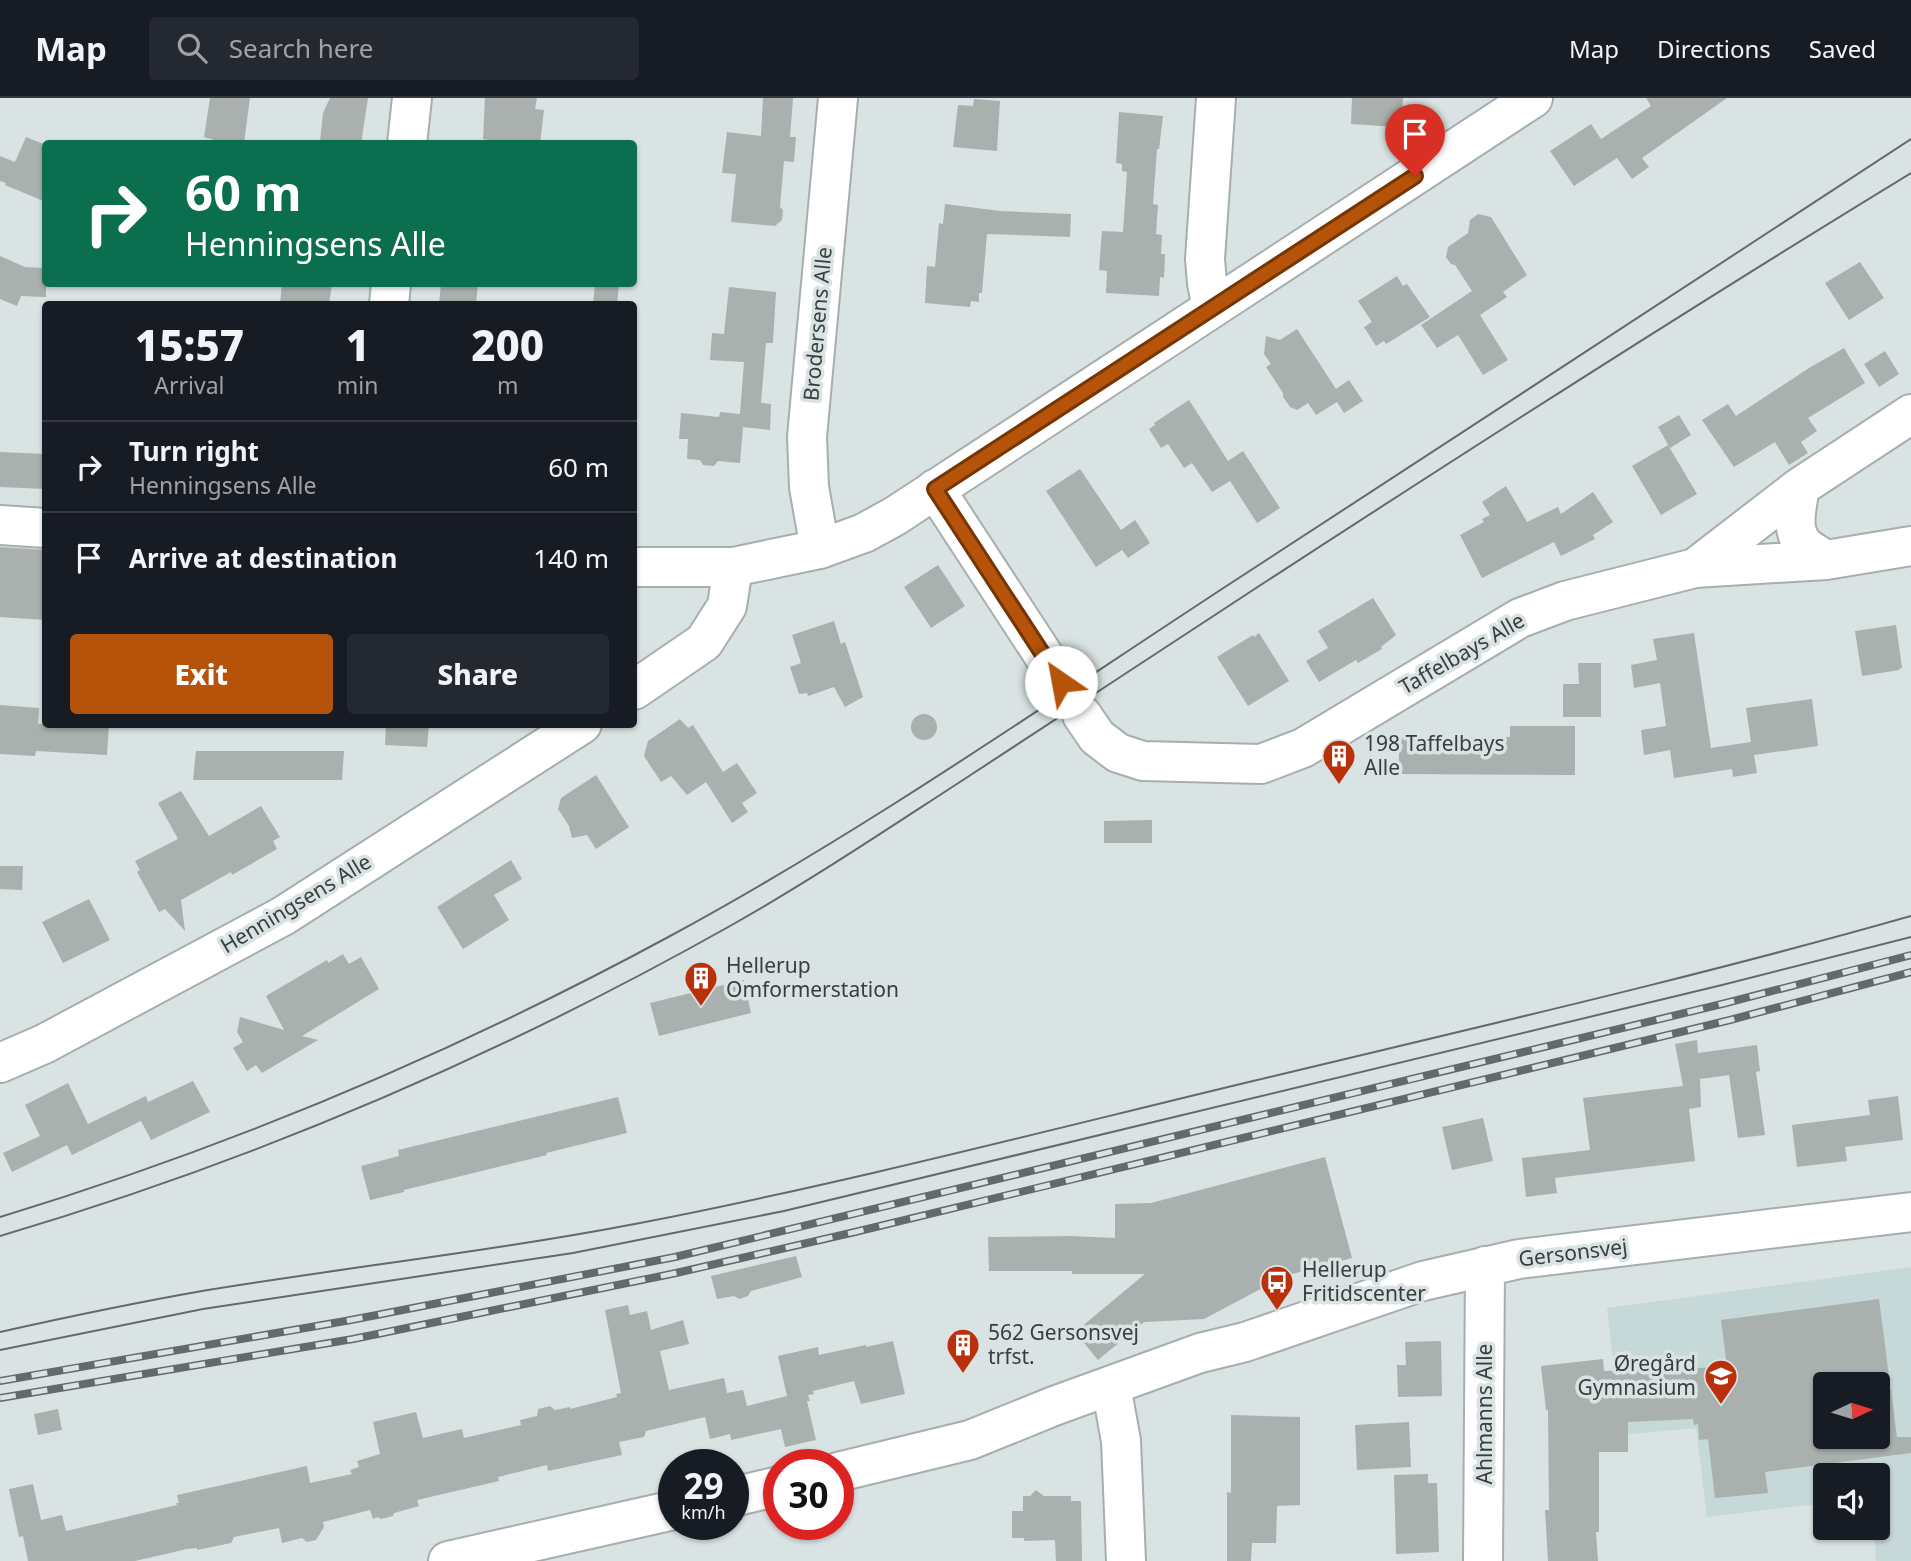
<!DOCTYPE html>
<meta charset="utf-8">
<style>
body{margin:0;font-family:"Noto Sans",sans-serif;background:#242831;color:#f1f3f6;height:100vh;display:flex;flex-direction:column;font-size:26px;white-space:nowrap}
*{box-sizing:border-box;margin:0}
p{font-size:23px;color:#9ea1a6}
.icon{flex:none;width:38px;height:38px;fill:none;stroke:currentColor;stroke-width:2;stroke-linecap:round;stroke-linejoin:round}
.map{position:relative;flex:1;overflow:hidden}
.drawer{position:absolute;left:42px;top:203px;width:595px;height:427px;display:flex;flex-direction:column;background:#171b24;border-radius:7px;box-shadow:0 2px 5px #0004}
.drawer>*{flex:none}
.banner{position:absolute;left:42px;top:42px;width:595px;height:147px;border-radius:7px;box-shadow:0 2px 5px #0004;background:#0b6e4f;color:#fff;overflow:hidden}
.needle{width:46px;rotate:86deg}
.tools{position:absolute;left:1813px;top:1274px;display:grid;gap:14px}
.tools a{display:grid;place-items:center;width:77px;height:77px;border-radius:7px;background:#171b24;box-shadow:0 2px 5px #0004;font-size:35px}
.speed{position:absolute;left:658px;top:1351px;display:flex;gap:14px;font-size:35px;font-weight:700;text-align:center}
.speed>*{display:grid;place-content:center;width:91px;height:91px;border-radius:50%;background:#171b24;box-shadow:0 2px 5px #0004;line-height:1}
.speed small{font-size:18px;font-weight:400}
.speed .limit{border:10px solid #d22;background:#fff;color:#111}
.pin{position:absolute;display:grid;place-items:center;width:60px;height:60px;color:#fff;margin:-72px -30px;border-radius:50% 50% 50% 0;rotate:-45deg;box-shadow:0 0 7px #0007}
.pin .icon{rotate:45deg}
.me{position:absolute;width:77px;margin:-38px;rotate:327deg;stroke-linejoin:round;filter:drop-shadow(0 0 5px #0008)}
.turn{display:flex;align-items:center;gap:24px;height:147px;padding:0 28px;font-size:32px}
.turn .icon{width:91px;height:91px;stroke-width:2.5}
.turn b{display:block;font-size:49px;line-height:60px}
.eta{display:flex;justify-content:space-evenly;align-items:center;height:119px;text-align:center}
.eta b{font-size:42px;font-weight:800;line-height:49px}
.primary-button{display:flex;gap:14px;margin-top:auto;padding:14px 28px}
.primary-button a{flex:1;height:80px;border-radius:7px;background:#b45309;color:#fff;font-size:28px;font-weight:800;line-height:80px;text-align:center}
.primary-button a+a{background:#242831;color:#f1f3f6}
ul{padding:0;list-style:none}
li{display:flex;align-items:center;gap:21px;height:91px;padding:0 28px;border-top:2px solid #363941}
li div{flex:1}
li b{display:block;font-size:26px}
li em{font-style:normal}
header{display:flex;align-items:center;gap:42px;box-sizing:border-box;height:98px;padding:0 35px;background:#171b24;border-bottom:2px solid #363941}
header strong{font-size:33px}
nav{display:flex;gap:38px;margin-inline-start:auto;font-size:24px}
.search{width:490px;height:63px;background:#242831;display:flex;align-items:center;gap:18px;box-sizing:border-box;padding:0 24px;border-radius:7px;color:#9ea1a6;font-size:26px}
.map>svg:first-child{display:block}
.built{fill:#c6d8d8;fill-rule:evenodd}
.building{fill:#a9b0ad}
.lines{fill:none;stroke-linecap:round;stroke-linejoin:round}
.minor-casing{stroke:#a6aeae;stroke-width:42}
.minor{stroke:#fff;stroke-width:38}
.tram{stroke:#646969;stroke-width:2}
.rail-casing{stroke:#646969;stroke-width:8}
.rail{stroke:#dae3e3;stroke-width:5;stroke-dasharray:16;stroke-linecap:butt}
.route-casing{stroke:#753606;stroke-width:18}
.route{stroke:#b45309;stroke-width:12}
.labels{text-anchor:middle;stroke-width:7;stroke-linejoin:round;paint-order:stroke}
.street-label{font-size:21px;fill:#393d3d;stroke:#dae3e3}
.poi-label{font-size:21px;fill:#393d3d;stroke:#dae3e3;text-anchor:start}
</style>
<header>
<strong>Map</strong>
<div class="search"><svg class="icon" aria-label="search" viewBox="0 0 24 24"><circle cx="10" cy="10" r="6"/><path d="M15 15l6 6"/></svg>Search here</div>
<nav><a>Map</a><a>Directions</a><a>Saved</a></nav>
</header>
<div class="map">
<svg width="1911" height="1463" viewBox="0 0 1911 1463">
<rect width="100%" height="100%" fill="#dae3e3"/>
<path class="built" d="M 1911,1169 L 1911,1463 L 1876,1463 L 1874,1430 L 1878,1430 L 1878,1377 L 1825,1377 L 1825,1405 L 1707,1419 L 1696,1330 L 1621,1337 L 1607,1210 ZM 1825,1286 L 1878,1286 L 1878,1339 L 1825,1339 Z"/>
<path class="building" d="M 210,0 L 250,0 L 244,45 L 225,42 L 225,45 L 204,39 Z
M 330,0 L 368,0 L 361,46 L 320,44 L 323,15 Z
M 485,0 L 537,0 L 535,11 L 544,12 L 540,46 L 517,46 L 483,41 Z
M 763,0 L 793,0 L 790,39 L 796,39 L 794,64 L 784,63 L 780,109 L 783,112 L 782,122 L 775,128 L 731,124 L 736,76 L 722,75 L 727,34 L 761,38 Z
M 1352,0 L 1403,0 L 1401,24 L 1397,24 L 1397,29 L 1351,26 Z
M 1646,0 L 1727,0 L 1642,60 L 1649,69 L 1632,81 L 1617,60 L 1574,88 L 1550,53 L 1591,26 L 1601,41 L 1651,8 Z
M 974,1 L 1000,3 L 997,53 L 953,49 L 958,7 L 973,8 Z
M 1119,14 L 1163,18 L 1159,51 L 1157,51 L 1153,106 L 1158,107 L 1156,136 L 1162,137 L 1161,156 L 1165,156 L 1164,180 L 1160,179 L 1159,198 L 1106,195 L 1107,173 L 1099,172 L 1102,133 L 1123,134 L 1127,74 L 1122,73 L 1122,66 L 1116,65 Z
M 26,39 L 46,47 L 46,104 L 5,87 L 6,85 L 0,83 L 0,58 L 15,64 Z
M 945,106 L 1000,113 L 1071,116 L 1070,139 L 987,136 L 982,195 L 979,195 L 979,204 L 971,203 L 970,209 L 925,205 L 927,168 L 935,169 L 939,125 L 943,126 Z
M 1478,116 L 1491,119 L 1527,177 L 1503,194 L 1507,199 L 1480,217 L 1508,262 L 1483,277 L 1458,237 L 1437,250 L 1421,227 L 1472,193 L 1455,167 L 1451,166 L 1446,159 L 1448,149 L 1468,135 L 1470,122 Z
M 0,158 L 25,169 L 46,170 L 46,199 L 21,198 L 17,208 L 0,201 Z
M 1860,164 L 1884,200 L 1849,222 L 1825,185 Z
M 1397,178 L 1403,188 L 1407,186 L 1430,219 L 1386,246 L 1384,243 L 1376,248 L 1364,229 L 1372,224 L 1358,203 Z
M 282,186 L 332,186 L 329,206 L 280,206 Z
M 441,186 L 478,186 L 476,206 L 439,206 Z
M 595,186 L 619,186 L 617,206 L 593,206 Z
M 729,189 L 776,194 L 773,245 L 766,245 L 761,305 L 771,306 L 770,332 L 743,329 L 740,365 L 718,363 L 714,368 L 703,367 L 700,362 L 687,361 L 688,341 L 679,341 L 681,315 L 719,319 L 720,314 L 740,316 L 744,264 L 710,262 L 712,235 L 724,236 Z
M 1297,231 L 1336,291 L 1349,282 L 1363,303 L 1344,315 L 1337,304 L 1316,317 L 1308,305 L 1297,312 L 1290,309 L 1283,299 L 1283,295 L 1266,269 L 1271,266 L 1264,256 L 1266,238 L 1280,242 Z
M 1844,250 L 1865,285 L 1808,320 L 1817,333 L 1801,344 L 1808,355 L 1789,367 L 1775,344 L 1734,369 L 1702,322 L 1728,306 L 1736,318 L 1809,270 Z
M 1885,253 L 1899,276 L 1879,289 L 1864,266 Z
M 1189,302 L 1228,363 L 1243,353 L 1280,410 L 1257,425 L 1230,383 L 1212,394 L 1192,365 L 1184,370 L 1168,346 L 1161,350 L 1149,331 L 1155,327 L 1154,325 Z
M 1679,317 L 1691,337 L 1670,350 L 1658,329 Z
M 1668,347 L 1697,396 L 1661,417 L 1632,368 Z
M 0,354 L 46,356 L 46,391 L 0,389 Z
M 1080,371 L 1121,432 L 1135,422 L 1150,445 L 1128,460 L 1122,452 L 1096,469 L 1046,393 Z
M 1506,388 L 1527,424 L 1558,409 L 1561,416 L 1593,394 L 1613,424 L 1593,437 L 1595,441 L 1561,458 L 1554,444 L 1482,480 L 1460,437 L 1484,424 L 1482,421 L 1490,417 L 1482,404 Z
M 0,449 L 46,452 L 46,522 L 0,519 Z
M 938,467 L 965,508 L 931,530 L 904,489 Z
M 1373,500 L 1396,537 L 1381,549 L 1382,551 L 1358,565 L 1356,562 L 1319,584 L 1306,563 L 1328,550 L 1318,533 Z
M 834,523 L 841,546 L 845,544 L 863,599 L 845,609 L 834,589 L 808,598 L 807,595 L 799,596 L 790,569 L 801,565 L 792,537 Z
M 1896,527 L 1902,570 L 1899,571 L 1899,572 L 1862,578 L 1855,533 Z
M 1259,535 L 1289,583 L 1248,608 L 1217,559 L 1253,537 L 1254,539 Z
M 1694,535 L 1711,650 L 1751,644 L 1746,610 L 1812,601 L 1818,648 L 1754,657 L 1757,675 L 1733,679 L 1732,671 L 1674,680 L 1670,652 L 1644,657 L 1641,632 L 1666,628 L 1660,585 L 1634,590 L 1631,567 L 1657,562 L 1653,541 Z
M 1578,565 L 1601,565 L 1601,619 L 1563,619 L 1563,586 L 1579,586 Z
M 0,607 L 39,610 L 38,626 L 109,626 L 107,657 L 36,653 L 35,658 L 0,656 Z
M911 629a13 13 0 1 1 26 0a13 13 0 1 1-26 0Z
M 680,621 L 688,630 L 693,627 L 723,674 L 737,665 L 757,695 L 742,705 L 748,714 L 732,725 L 706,684 L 687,697 L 671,678 L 661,684 L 644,658 L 648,643 Z
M 386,626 L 429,626 L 427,649 L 385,647 Z
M 1510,628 L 1575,628 L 1575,677 L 1399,676 L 1399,639 L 1510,639 Z
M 196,653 L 344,653 L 342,682 L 193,682 Z
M 596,677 L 629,729 L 596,751 L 587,737 L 572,740 L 569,728 L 558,711 L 561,700 Z
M 181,693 L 209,738 L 261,708 L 280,739 L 273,743 L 277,751 L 232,777 L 231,774 L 181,802 L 185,833 L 165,811 L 159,814 L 137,774 L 140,772 L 135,763 L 178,741 L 158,705 Z
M 1152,722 L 1152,745 L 1104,745 L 1104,723 Z
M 511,762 L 522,781 L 494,797 L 509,822 L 463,851 L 437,809 Z
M 0,768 L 23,768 L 22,792 L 0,791 Z
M 89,801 L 110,842 L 63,865 L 42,824 Z
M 343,856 L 349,866 L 361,859 L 379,891 L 302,938 L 318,942 L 262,975 L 256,967 L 247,973 L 233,950 L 243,944 L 237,934 L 240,919 L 284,932 L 266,898 L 327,862 L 328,865 Z
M 744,882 L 751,915 L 659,938 L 650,905 Z
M 1697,942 L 1698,955 L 1757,947 L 1760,973 L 1756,974 L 1765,1037 L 1738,1040 L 1729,977 L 1700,981 L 1701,1009 L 1689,1011 L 1695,1063 L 1555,1080 L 1557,1095 L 1526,1099 L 1522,1060 L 1590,1052 L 1583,1000 L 1683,988 L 1675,946 Z
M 193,983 L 210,1014 L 151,1042 L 141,1023 L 72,1057 L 67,1047 L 12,1074 L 3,1055 L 40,1038 L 25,1007 L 68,985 L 88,1026 L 146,998 L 148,1004 Z
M 1898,998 L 1903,1042 L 1845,1049 L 1847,1063 L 1797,1069 L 1792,1027 L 1870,1017 L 1868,1002 Z
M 618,999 L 627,1035 L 546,1055 L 547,1057 L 404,1092 L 404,1094 L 370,1102 L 361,1068 L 399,1058 L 398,1052 Z
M 1483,1020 L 1493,1063 L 1452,1072 L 1442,1029 Z
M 1325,1059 L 1352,1160 L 1285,1178 L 1204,1221 L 1144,1224 L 1098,1262 L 1075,1234 L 1145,1176 L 1072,1176 L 1072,1173 L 989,1173 L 988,1139 L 1072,1138 L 1115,1140 L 1115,1106 L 1151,1105 Z
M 796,1158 L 802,1179 L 751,1193 L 748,1198 L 739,1201 L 734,1198 L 717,1201 L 711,1178 Z
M 1879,1201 L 1890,1286 L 1825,1286 L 1825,1339 L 1878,1339 L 1878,1293 L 1891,1292 L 1897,1339 L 1911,1339 L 1911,1355 L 1765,1374 L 1768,1395 L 1715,1400 L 1708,1341 L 1699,1342 L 1698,1326 L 1694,1327 L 1693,1321 L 1628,1324 L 1628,1354 L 1599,1354 L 1599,1434 L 1596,1434 L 1598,1463 L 1548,1463 L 1545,1412 L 1549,1412 L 1548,1312 L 1546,1312 L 1541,1268 L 1603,1261 L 1604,1273 L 1727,1269 L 1721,1222 Z
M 628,1207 L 630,1217 L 647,1213 L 651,1232 L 683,1222 L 689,1246 L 660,1253 L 669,1292 L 724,1280 L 727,1295 L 743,1292 L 747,1308 L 787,1298 L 778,1258 L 818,1249 L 819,1257 L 866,1247 L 866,1249 L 893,1243 L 905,1296 L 861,1306 L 854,1283 L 813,1293 L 814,1296 L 808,1297 L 810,1303 L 807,1303 L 816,1342 L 785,1349 L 781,1331 L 731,1342 L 730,1336 L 710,1341 L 705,1319 L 646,1333 L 644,1339 L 619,1344 L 622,1357 L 548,1373 L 547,1367 L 498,1379 L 499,1383 L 417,1402 L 419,1408 L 394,1415 L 393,1418 L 381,1421 L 378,1419 L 373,1421 L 370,1412 L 323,1424 L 324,1429 L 316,1442 L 307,1444 L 302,1440 L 282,1445 L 279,1430 L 234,1439 L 231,1445 L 197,1452 L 197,1450 L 187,1451 L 135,1463 L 28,1463 L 23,1438 L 19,1439 L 9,1391 L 33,1386 L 41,1422 L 62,1417 L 66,1433 L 177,1407 L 176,1405 L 179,1405 L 177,1397 L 307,1368 L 310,1385 L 352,1376 L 350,1372 L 359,1369 L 357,1363 L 380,1356 L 373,1324 L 416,1314 L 423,1340 L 462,1331 L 464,1340 L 521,1327 L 520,1322 L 537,1318 L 538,1311 L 550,1308 L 555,1312 L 570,1309 L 570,1311 L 617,1299 L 616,1296 L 621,1295 L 605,1212 Z
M 1441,1243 L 1442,1298 L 1398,1299 L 1397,1267 L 1406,1267 L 1405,1244 Z
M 58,1311 L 62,1332 L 38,1337 L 34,1316 Z
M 1231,1317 L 1300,1319 L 1300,1407 L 1277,1408 L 1276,1445 L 1252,1445 L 1251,1463 L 1227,1463 L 1227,1394 L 1231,1395 Z
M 1409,1324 L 1411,1369 L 1357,1372 L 1355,1327 Z
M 1428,1376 L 1428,1385 L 1437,1385 L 1439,1454 L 1396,1456 L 1394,1377 Z
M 1036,1392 L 1044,1398 L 1071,1398 L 1071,1403 L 1081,1403 L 1082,1463 L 1056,1463 L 1055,1442 L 1024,1443 L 1024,1440 L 1012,1440 L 1012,1413 L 1023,1413 L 1023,1398 L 1030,1398 Z"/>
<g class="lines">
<defs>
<path id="minor" d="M 407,46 L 412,0
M 389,206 L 391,186
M 1212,210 L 1207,185 L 1205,161 L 1216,0
M 1800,389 C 1797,409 1789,434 1806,449 C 1812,454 1820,458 1826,462
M 935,391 L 1061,584
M 0,427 L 46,430
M 820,451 L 809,389 L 807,339 L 838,0
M 634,469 L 733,469
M 1695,470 L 1800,389 L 1911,316
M 634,592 L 704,544 L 727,508 L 733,469 L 820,451 L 864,435 L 895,418 L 1533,0
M 1082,617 L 1097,639 L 1118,655 L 1143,663 L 1261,666 L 1303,650 L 1520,520 L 1565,503 L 1695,470 L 1826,462 L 1911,448
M 0,965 L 44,946 L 283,818 L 582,626
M 1111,1288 L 1121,1343 L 1126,1463
M 838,1374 L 970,1342 L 1054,1308 L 1200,1255 L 1245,1244 L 1423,1183 L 1519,1161 L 1911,1114
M 733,1399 L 779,1388
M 448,1463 L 674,1412
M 1483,1463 L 1485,1168"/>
</defs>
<use href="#minor" class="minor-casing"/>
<use href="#minor" class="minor"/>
<path class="tram" d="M 0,1119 C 233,1048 458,953 672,837 C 864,733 1043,608 1225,489 C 1454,340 1682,191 1911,41
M 0,1138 C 254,1063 499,958 730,828 C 810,783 886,732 963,682 C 1059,619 1154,557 1250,494 C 1468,352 1688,211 1911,75
M 0,1234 C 67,1219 134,1205 202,1193 C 348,1169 495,1153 640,1125 C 846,1085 1049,1032 1253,983 C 1473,930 1693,880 1911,818
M 0,1252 L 203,1211 L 573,1155 L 784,1113 L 1722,887 L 1911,839"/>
<defs>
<path id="rail" d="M 0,1283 L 351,1222 L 675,1159 L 1726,905 L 1911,857
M 0,1300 L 353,1241 L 676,1175 L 855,1134 L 1730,922 L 1911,874"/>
</defs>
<use href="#rail" class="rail-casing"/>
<use href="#rail" class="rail"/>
</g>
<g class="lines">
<defs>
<path id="route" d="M 1061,584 L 935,391 L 1415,78"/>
</defs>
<use href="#route" class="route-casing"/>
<use href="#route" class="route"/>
</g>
<defs>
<symbol id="building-pin" viewBox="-11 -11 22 30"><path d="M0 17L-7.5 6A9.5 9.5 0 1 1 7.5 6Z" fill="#ba300a" stroke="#dae3e3"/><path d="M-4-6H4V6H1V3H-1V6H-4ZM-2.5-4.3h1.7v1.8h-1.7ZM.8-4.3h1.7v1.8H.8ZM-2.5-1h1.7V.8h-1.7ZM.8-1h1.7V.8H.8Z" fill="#fff"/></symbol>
<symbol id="bus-pin" viewBox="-11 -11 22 30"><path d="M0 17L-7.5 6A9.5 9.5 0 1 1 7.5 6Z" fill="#ba300a" stroke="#dae3e3"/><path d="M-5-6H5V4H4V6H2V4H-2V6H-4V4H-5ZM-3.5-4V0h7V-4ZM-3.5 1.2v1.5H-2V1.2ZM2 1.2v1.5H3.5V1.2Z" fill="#fff"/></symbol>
<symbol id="school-pin" viewBox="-11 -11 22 30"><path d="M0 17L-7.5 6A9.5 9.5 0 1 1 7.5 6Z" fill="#ba300a" stroke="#dae3e3"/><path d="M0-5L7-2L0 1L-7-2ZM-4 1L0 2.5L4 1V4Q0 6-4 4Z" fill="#fff"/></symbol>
</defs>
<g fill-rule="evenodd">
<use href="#building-pin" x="1320" y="639" width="38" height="52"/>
<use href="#building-pin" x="682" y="861" width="38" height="52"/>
<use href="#bus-pin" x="1258" y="1165" width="38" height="52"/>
<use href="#building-pin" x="944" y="1228" width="38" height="52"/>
<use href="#school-pin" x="1702" y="1259" width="38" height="52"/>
</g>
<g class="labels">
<g class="street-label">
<text transform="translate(818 226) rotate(-85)" y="7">Brodersens Alle</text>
<text transform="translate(1462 556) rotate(-30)" y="7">Taffelbays Alle</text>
<text transform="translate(296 806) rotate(-31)" y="7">Henningsens Alle</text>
<text transform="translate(1573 1155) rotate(-7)" y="7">Gersonsvej</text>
<text transform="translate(1485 1316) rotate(-90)" y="7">Ahlmanns Alle</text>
</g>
<g class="poi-label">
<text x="1364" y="653">198 Taffelbays<tspan x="1364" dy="24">Alle</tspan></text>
<text x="726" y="875">Hellerup<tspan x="726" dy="24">Omformerstation</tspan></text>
<text x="1302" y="1179">Hellerup<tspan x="1302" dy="24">Fritidscenter</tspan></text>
<text x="988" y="1242">562 Gersonsvej<tspan x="988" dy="24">trfst.</tspan></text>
<text x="1696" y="1273" text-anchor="end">Øregård<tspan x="1696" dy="24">Gymnasium</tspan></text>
</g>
</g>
</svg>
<div class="tools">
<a><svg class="needle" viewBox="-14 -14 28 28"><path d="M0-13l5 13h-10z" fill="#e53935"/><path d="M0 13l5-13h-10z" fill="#9ea1a6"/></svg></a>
<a><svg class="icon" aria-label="sound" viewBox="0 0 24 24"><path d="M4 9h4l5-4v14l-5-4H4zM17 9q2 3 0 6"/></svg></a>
</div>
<div class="speed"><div>29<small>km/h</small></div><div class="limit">30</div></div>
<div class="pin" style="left:1415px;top:78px;background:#d93025"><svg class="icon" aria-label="arrive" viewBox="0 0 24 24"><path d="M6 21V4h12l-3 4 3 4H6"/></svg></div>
<svg class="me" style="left:1061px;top:584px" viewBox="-20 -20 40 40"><circle r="19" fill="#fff"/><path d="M0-13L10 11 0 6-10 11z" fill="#b45309"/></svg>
<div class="banner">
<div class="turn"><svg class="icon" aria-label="right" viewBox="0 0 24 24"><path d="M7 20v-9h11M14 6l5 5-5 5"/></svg><div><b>60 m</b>Henningsens Alle</div></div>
</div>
<section class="drawer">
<div class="eta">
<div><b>15:57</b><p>Arrival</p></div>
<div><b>1</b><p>min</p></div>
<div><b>200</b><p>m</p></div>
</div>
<ul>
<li><svg class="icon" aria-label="right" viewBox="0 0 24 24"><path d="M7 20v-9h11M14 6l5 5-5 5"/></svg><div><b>Turn right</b><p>Henningsens Alle</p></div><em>60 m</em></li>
<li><svg class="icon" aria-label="arrive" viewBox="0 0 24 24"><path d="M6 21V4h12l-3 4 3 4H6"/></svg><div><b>Arrive at destination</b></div><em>140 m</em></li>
</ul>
<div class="primary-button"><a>Exit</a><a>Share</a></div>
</section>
</div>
